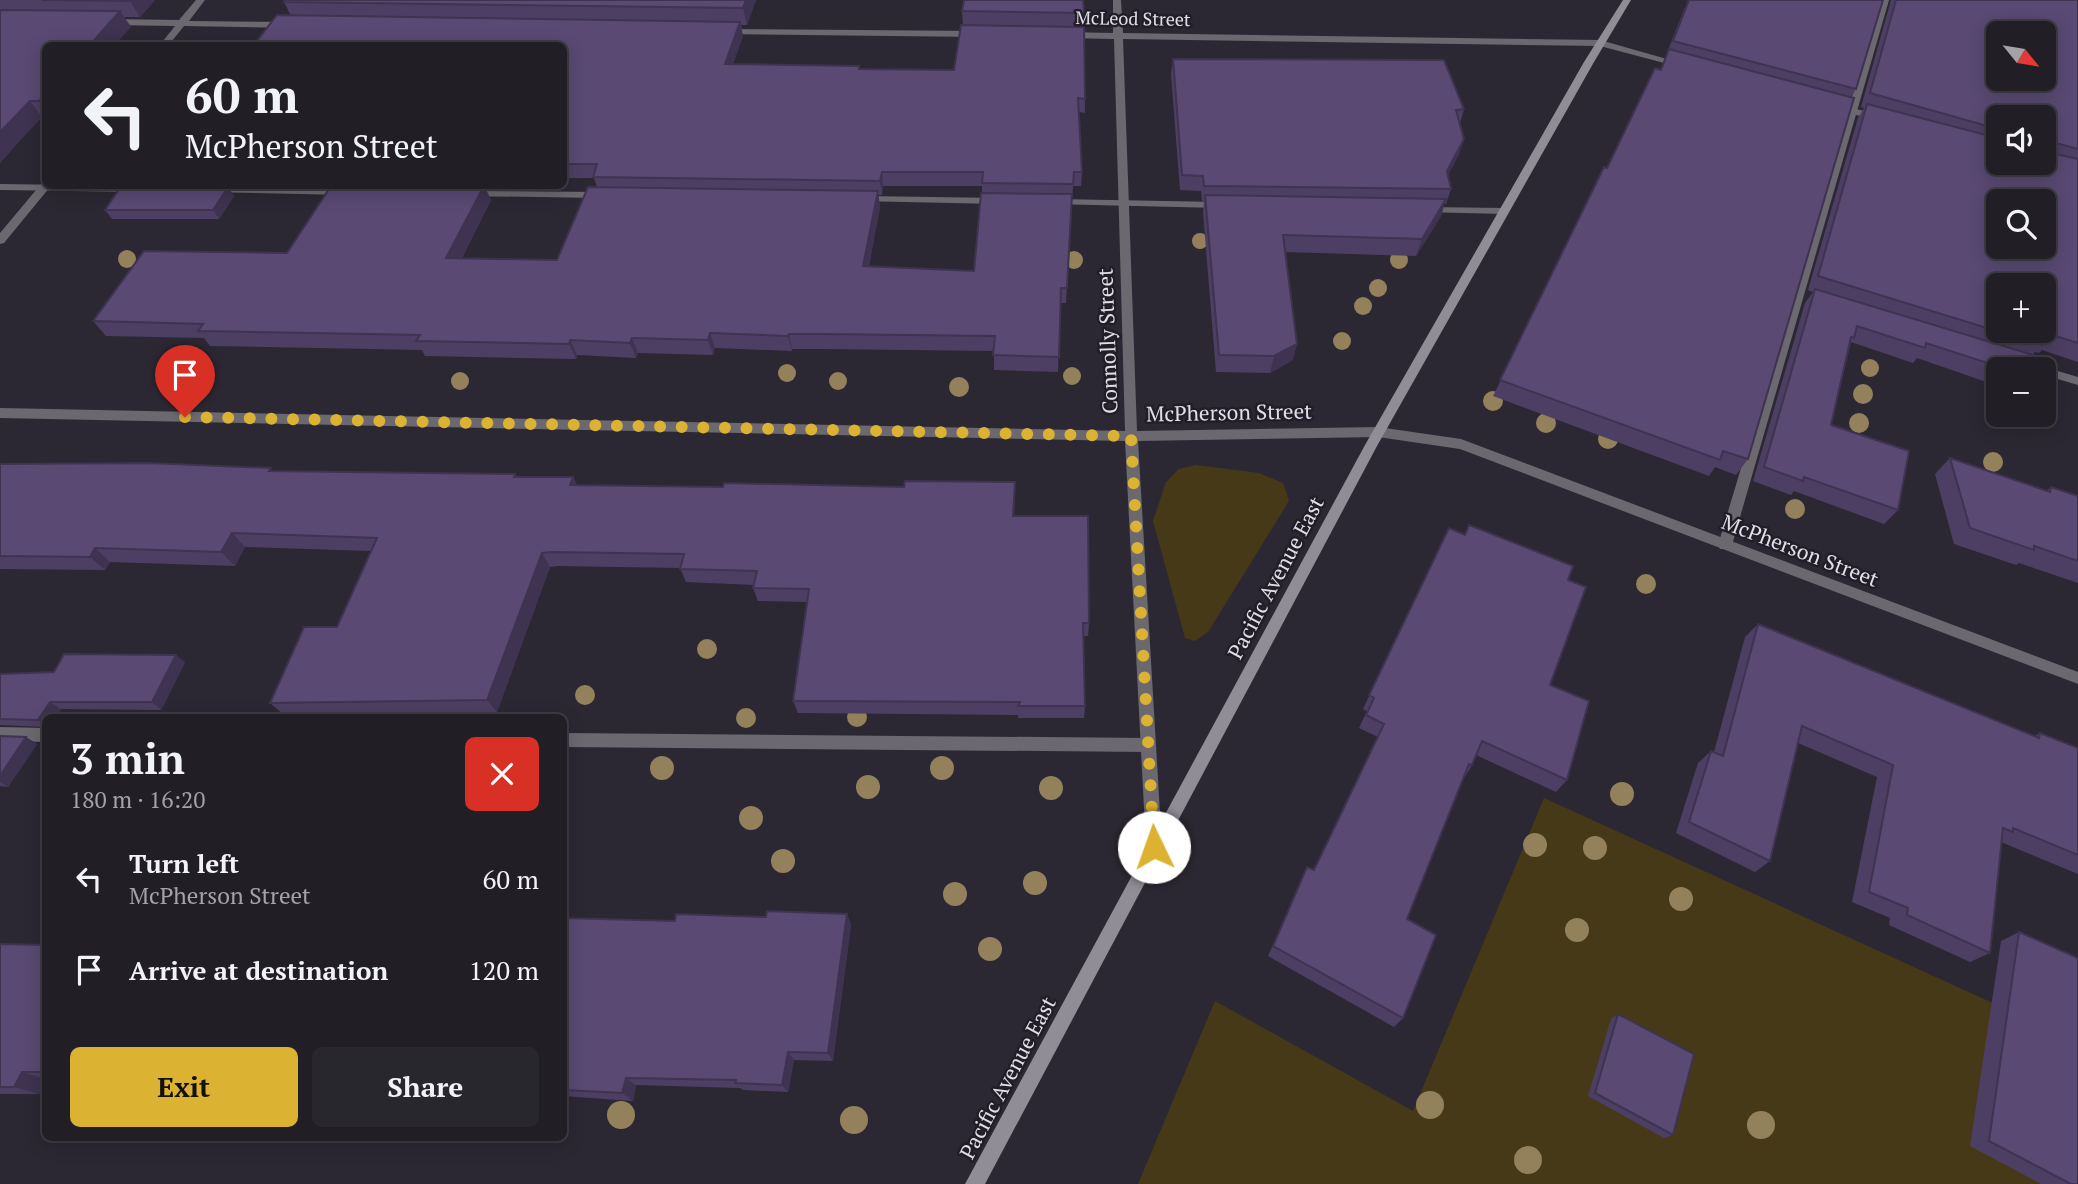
<!DOCTYPE html>
<meta charset="utf-8">
<style>
body{margin:0;font-family:"PT Serif",serif;background:#29272e;color:#f1f3f6;height:100vh;display:flex;flex-direction:column;font-size:26px;white-space:nowrap}
*{box-sizing:border-box;margin:0}
p{font-size:23px;color:#a2a2a7}
.icon{flex:none;width:38px;height:38px;fill:none;stroke:currentColor;stroke-width:2;stroke-linecap:round;stroke-linejoin:round}
.map{position:relative;flex:1;overflow:hidden}
.panel{position:absolute;left:42px;top:714px;width:525px;height:427px;display:flex;flex-direction:column;background:#211e26;border-radius:10px;box-shadow:0 4px 18px #0003,0 0 0 2px #3e3c43}
.panel>*{flex:none}
.guide{position:absolute;left:42px;top:42px;width:525px;height:147px;border-radius:10px;box-shadow:0 4px 18px #0003,0 0 0 2px #3e3c43;background:#211e26;color:#f1f3f6;overflow:hidden}
.needle{width:46px;rotate:120deg}
.tools{position:absolute;left:1986px;top:21px;display:grid;gap:14px}
.tools a{display:grid;place-items:center;width:70px;height:70px;border-radius:10px;background:#211e26;box-shadow:0 4px 18px #0003,0 0 0 2px #3e3c43;font-size:35px}
.pin{position:absolute;display:grid;place-items:center;width:60px;height:60px;color:#fff;margin:-72px -30px;border-radius:50% 50% 50% 0;rotate:-45deg;box-shadow:0 0 7px #0007}
.pin .icon{rotate:45deg}
.me{position:absolute;width:77px;margin:-38px;rotate:357deg;stroke-linejoin:round;filter:drop-shadow(0 0 5px #0008)}
.turn{display:flex;align-items:center;gap:24px;height:147px;padding:0 28px;font-size:32px}
.turn .icon{width:91px;height:91px;stroke-width:2.5}
.turn b{display:block;font-size:49px;line-height:60px}
.round{display:grid;place-items:center;flex:none;width:74px;height:74px;border-radius:10px;background:#29272e}
.head{display:flex;align-items:center;justify-content:space-between;height:119px;padding:0 28px}
h1{font-size:42px;font-weight:600;line-height:52px}
.primary-button{display:flex;gap:14px;margin-top:auto;padding:14px 28px}
.primary-button a{flex:1;height:80px;border-radius:10px;background:#dcb233;color:#111;font-size:28px;font-weight:600;line-height:80px;text-align:center}
.primary-button a+a{background:#29272e;color:#f1f3f6}
ul{padding:0;list-style:none}
li{display:flex;align-items:center;gap:21px;height:91px;padding:0 28px}
li div{flex:1}
li b{display:block;font-size:26px}
li em{font-style:normal}
.map>svg:first-child{display:block}
.green{fill:#463917}
.lines{fill:none;stroke-linecap:round;stroke-linejoin:round}
.lane{fill:#6b696f;fill-rule:evenodd}
.street{fill:#6b696f;fill-rule:evenodd}
.secondary{fill:#908d96;fill-rule:evenodd}
.tree{fill:#93815c}
.wall{fill:#4d3f63;fill-rule:evenodd}
.shaded-wall{fill:#3e3350}
.building{fill:#594973;stroke:#3e3350;stroke-width:2;fill-rule:evenodd}
.route{stroke:#dcb233;stroke-width:12;stroke-dasharray:0 21.6}
.labels{text-anchor:middle;stroke-width:5;stroke-linejoin:round;paint-order:stroke}
.far-street-label{font-size:18px;fill:#e0dee6;stroke:#221e29}
.street-label{font-size:21px;fill:#e0dee6;stroke:#221e29}
</style>
<div class="map">
<svg width="2078" height="1184" viewBox="0 0 2078 1184">
<rect width="100%" height="100%" fill="#2c2833"/>
<path class="green" d="M 1196,465 L 1259,473 L 1283,483 L 1289,501 L 1208,632 L 1195,641 L 1185,638 L 1153,521 L 1166,482 L 1179,469 Z
M 1544,798 L 2078,1042 L 2078,1184 L 1138,1184 L 1215,1001 L 1413,1111 Z"/>
<g class="lines">
<path class="lane" d="M 1881,0 L 1889,0 L 1732,545 L 1730,549 L 1720,549 L 1718,545 Z
M 0,184 L 139,186 L 144,189 L 139,192 L 0,190 Z
M 211,187 L 345,189 L 350,192 L 345,195 L 207,192 L 206,190 Z
M 470,191 L 601,192 L 606,195 L 601,198 L 466,196 L 466,192 Z
M 862,196 L 999,198 L 1004,201 L 999,204 L 858,201 L 857,199 Z
M 1055,199 L 1220,202 L 1225,205 L 1220,208 L 1051,204 L 1051,200 Z
M 1426,207 L 1504,208 L 1509,211 L 1504,214 L 1422,212 L 1421,210 Z
M 2044,367 L 2078,377 L 2078,385 L 2044,375 L 2044,369 L 2039,369 Z
M 0,727 L 46,728 L 46,742 L 0,741 Z
M 564,733 L 1148,738 L 1153,740 L 1156,745 L 1153,750 L 1148,752 L 564,747 Z"/>
<path class="street" d="M 196,0 L 205,0 L 189,21 L 289,22 L 294,25 L 289,28 L 184,26 L 168,46 L 159,46 L 175,26 L 110,25 L 105,22 L 110,19 L 179,20 Z
M 1113,0 L 1121,0 L 1123,33 L 1600,40 L 1688,65 L 1683,68 L 1600,46 L 1123,39 L 1137,431 L 1378,427 L 1461,439 L 2078,672 L 2078,684 L 1460,449 L 1378,437 L 1138,441 L 1162,847 L 1160,852 L 1154,855 L 1148,852 L 1146,847 L 1125,441 L 0,418 L 0,408 L 1125,431 L 1114,39 L 1065,38 L 1060,35 L 1065,32 L 1113,33 Z
M 723,29 L 978,31 L 983,34 L 978,37 L 726,34 L 721,31 Z
M 1834,103 L 1882,116 L 1883,118 L 1878,121 L 1831,108 L 1831,104 Z
M 46,182 L 46,186 L 51,186 L 50,187 L 4,243 L 0,244 L 0,233 L 42,183 Z"/>
<path class="secondary" d="M 1623,0 L 1631,0 L 1594,62 L 1377,446 L 985,1184 L 965,1184 L 1365,445 L 1584,62 Z"/>
</g>
<g class="tree">
<circle cx="1200" cy="241" r="8"/>
<circle cx="127" cy="259" r="9"/>
<circle cx="1074" cy="260" r="9"/>
<circle cx="1399" cy="260" r="9"/>
<circle cx="1378" cy="288" r="9"/>
<circle cx="1363" cy="306" r="9"/>
<circle cx="1342" cy="341" r="9"/>
<circle cx="1870" cy="368" r="9"/>
<circle cx="787" cy="373" r="9"/>
<circle cx="1072" cy="376" r="9"/>
<circle cx="460" cy="381" r="9"/>
<circle cx="838" cy="381" r="9"/>
<circle cx="959" cy="387" r="10"/>
<circle cx="1863" cy="394" r="10"/>
<circle cx="1493" cy="401" r="10"/>
<circle cx="1546" cy="423" r="10"/>
<circle cx="1859" cy="423" r="10"/>
<circle cx="1608" cy="439" r="10"/>
<circle cx="1993" cy="462" r="10"/>
<circle cx="1795" cy="509" r="10"/>
<circle cx="1646" cy="584" r="10"/>
<circle cx="707" cy="649" r="10"/>
<circle cx="585" cy="695" r="10"/>
<circle cx="857" cy="717" r="10"/>
<circle cx="746" cy="718" r="10"/>
<circle cx="662" cy="768" r="12"/>
<circle cx="942" cy="768" r="12"/>
<circle cx="868" cy="787" r="12"/>
<circle cx="1051" cy="788" r="12"/>
<circle cx="1622" cy="794" r="12"/>
<circle cx="751" cy="818" r="12"/>
<circle cx="1535" cy="845" r="12"/>
<circle cx="1595" cy="848" r="12"/>
<circle cx="783" cy="861" r="12"/>
<circle cx="1035" cy="883" r="12"/>
<circle cx="955" cy="894" r="12"/>
<circle cx="1681" cy="899" r="12"/>
<circle cx="1577" cy="930" r="12"/>
<circle cx="990" cy="949" r="12"/>
<circle cx="1430" cy="1105" r="14"/>
<circle cx="621" cy="1115" r="14"/>
<circle cx="854" cy="1120" r="14"/>
<circle cx="1761" cy="1125" r="14"/>
<circle cx="1528" cy="1160" r="14"/>
</g>
<path class="wall" d="M 0,0 L 155,0 L 140,17 L 124,17 L 131,27 L 46,46 L 46,117 L 42,117 L 22,138 L 0,163 Z
M 756,0 L 747,25 L 741,25 L 743,36 L 733,64 L 859,66 L 860,69 L 954,70 L 963,25 L 962,11 L 1084,13 L 1085,113 L 1079,112 L 1082,172 L 1081,186 L 1073,186 L 1066,303 L 1060,303 L 1058,372 L 994,370 L 994,351 L 822,349 L 792,349 L 792,351 L 715,348 L 713,355 L 638,353 L 636,358 L 577,355 L 576,359 L 425,356 L 422,350 L 210,346 L 204,338 L 106,336 L 93,321 L 287,253 L 331,186 L 498,186 L 496,189 L 486,189 L 491,200 L 462,258 L 557,260 L 597,187 L 594,178 L 564,178 L 564,46 L 291,16 L 284,2 ZM 883,186 L 982,186 L 982,193 L 974,271 L 869,266 L 880,207 L 878,195 L 882,195 Z
M 1688,0 L 1883,0 L 1856,89 L 1851,97 L 1748,459 L 1736,475 L 1715,467 L 1709,476 L 1493,396 L 1607,168 L 1660,70 Z
M 1891,0 L 2078,0 L 2078,362 L 2042,350 L 2039,353 L 2035,352 L 2032,355 L 2038,369 L 1998,369 L 1998,386 L 1917,358 L 1913,363 L 1851,342 L 1831,425 L 1898,510 L 1884,524 L 1794,491 L 1791,495 L 1753,481 L 1805,303 L 1813,292 L 1808,290 L 1858,118 L 1864,108 L 1861,107 ZM 1998,117 L 2044,163 L 1998,163 Z
M 1173,59 L 1464,109 L 1460,123 L 1464,139 L 1459,154 L 1448,175 L 1451,189 L 1446,204 L 1444,204 L 1441,216 L 1416,256 L 1285,252 L 1293,360 L 1270,373 L 1216,372 L 1203,212 L 1204,201 L 1202,201 L 1201,191 L 1180,190 L 1171,74 Z
M 228,187 L 234,196 L 219,219 L 112,219 L 105,210 Z
M 1950,458 L 2047,491 L 2051,487 L 2078,496 L 2078,583 L 2019,563 L 2016,565 L 1954,544 L 1935,474 Z
M 0,464 L 517,477 L 573,477 L 577,485 L 1015,496 L 1014,516 L 1089,623 L 1088,636 L 1083,636 L 1085,706 L 1084,718 L 1018,718 L 1018,715 L 798,713 L 793,701 L 807,602 L 758,601 L 753,588 L 754,585 L 686,582 L 680,568 L 558,566 L 550,567 L 497,712 L 284,715 L 270,703 L 337,627 L 371,551 L 245,547 L 235,566 L 110,562 L 105,570 L 0,569 Z
M 1449,528 L 1568,580 L 1550,685 L 1567,780 L 1556,792 L 1476,755 L 1472,765 L 1464,778 L 1407,919 L 1403,1018 L 1394,1027 L 1268,956 L 1302,878 L 1307,867 L 1313,870 L 1378,737 L 1359,728 L 1367,711 L 1363,709 Z
M 1758,624 L 2035,736 L 2040,733 L 2078,748 L 2078,874 L 2001,842 L 1990,953 L 1970,962 L 1889,925 L 1890,918 L 1852,902 L 1877,777 L 1798,743 L 1770,861 L 1755,872 L 1676,833 L 1698,763 L 1711,751 L 1714,752 L 1745,637 Z
M 185,662 L 161,710 L 61,709 L 55,718 L 46,718 L 46,727 L 0,725 L 0,674 L 54,672 Z
M 0,736 L 26,737 L 37,744 L 8,787 L 0,786 Z
M 847,914 L 851,925 L 833,1061 L 794,1060 L 788,1092 L 743,1090 L 740,1088 L 636,1085 L 633,1101 L 564,1096 L 564,918 L 675,921 Z
M 2019,932 L 2078,1184 L 2041,1184 L 1970,1146 L 2001,941 Z
M 0,944 L 46,945 L 46,1081 L 39,1094 L 0,1094 Z
M 1618,1014 L 1673,1135 L 1664,1138 L 1588,1096 L 1611,1019 Z"/>
<path class="shaded-wall" d="M 130,0 L 155,0 L 140,17 L 130,1 Z
M 746,0 L 756,0 L 747,25 L 743,8 Z
M 120,11 L 131,27 L 114,46 L 89,46 Z
M 740,22 L 743,36 L 728,78 L 725,64 Z
M 46,94 L 46,110 L 39,101 Z
M 30,101 L 42,117 L 22,138 L 0,163 L 0,132 Z
M 1464,139 L 1459,154 L 1442,186 L 1447,171 Z
M 882,172 L 883,186 L 882,195 L 880,181 Z
M 484,186 L 491,200 L 454,273 L 446,258 Z
M 228,187 L 234,196 L 219,219 L 213,210 Z
M 878,191 L 880,207 L 866,281 L 863,266 Z
M 1446,199 L 1441,216 L 1416,256 L 1422,239 Z
M 710,333 L 715,348 L 713,355 L 708,340 Z
M 789,334 L 792,349 L 792,351 L 788,336 Z
M 632,338 L 638,353 L 636,358 L 630,343 Z
M 570,340 L 577,355 L 576,359 L 569,344 Z
M 1297,344 L 1293,360 L 1270,373 L 1274,356 Z
M 573,477 L 580,491 L 570,485 Z
M 232,533 L 245,547 L 235,566 L 221,552 Z
M 95,548 L 110,562 L 105,570 L 90,557 Z
M 542,553 L 550,567 L 497,712 L 487,700 Z
M 176,655 L 185,662 L 161,710 L 152,702 Z
M 50,702 L 61,709 L 55,718 L 46,718 L 46,725 L 38,720 Z
M 26,737 L 37,744 L 8,787 L 0,782 L 0,776 Z
M 847,914 L 851,925 L 833,1061 L 828,1053 Z
M 788,1052 L 794,1060 L 788,1092 L 782,1085 Z
M 22,1072 L 46,1079 L 39,1094 L 14,1087 Z
M 626,1078 L 636,1085 L 633,1101 L 622,1093 Z"/>
<path class="building" d="M 42,0 L 130,0 L 130,1 Z
M 285,0 L 746,0 L 743,8 L 284,2 Z
M 964,0 L 1083,0 L 1084,13 L 962,11 Z
M 1689,0 L 1883,0 L 1856,89 L 1673,41 Z
M 1896,0 L 2078,0 L 2078,149 L 2056,143 L 2048,148 L 2051,153 L 2078,159 L 2078,343 L 2053,335 L 2053,339 L 2043,336 L 2042,345 L 1818,276 L 1867,104 L 1998,138 L 1998,163 L 2044,163 L 2044,117 L 1998,117 L 1998,129 L 1870,93 ZM 1998,33 L 2044,33 L 2044,79 L 1998,79 ZM 1998,201 L 2044,201 L 2044,247 L 1998,247 ZM 1998,285 L 2044,285 L 2044,331 L 1998,331 Z
M 0,10 L 120,11 L 89,46 L 46,46 L 46,94 L 39,101 L 30,101 L 0,132 Z
M 277,15 L 740,22 L 725,64 L 859,66 L 859,69 L 954,70 L 961,25 L 1084,27 L 1085,99 L 1078,98 L 1082,172 L 1074,172 L 1073,184 L 982,183 L 983,172 L 882,172 L 880,181 L 593,177 L 597,164 L 564,164 L 564,46 L 253,46 Z
M 1669,49 L 1854,98 L 1748,459 L 1723,451 L 1720,460 L 1500,380 L 1604,167 L 1607,168 L 1655,68 L 1661,70 Z
M 1173,59 L 1444,60 L 1464,109 L 1456,110 L 1464,139 L 1447,171 L 1451,189 L 1204,186 L 1203,176 L 1182,175 Z
M 121,186 L 228,187 L 213,210 L 105,210 Z
M 331,186 L 484,186 L 446,258 L 557,260 L 588,187 L 878,191 L 863,266 L 974,271 L 981,193 L 1072,194 L 1067,288 L 1061,288 L 1059,357 L 993,355 L 995,336 L 819,334 L 789,334 L 788,336 L 710,333 L 708,340 L 632,338 L 630,343 L 570,340 L 569,344 L 416,341 L 420,335 L 198,331 L 203,324 L 93,321 L 144,251 L 287,253 Z
M 1205,195 L 1446,199 L 1422,239 L 1283,235 L 1297,344 L 1274,356 L 1219,355 Z
M 1815,289 L 2040,357 L 2038,369 L 2006,369 L 1926,343 L 1925,348 L 1857,326 L 1854,338 L 1851,337 L 1831,425 L 1909,451 L 1898,510 L 1804,477 L 1803,481 L 1764,467 Z
M 1950,458 L 2050,492 L 2051,487 L 2078,496 L 2078,561 L 2034,546 L 2034,550 L 1970,528 Z
M 147,463 L 271,468 L 269,471 L 515,474 L 514,477 L 573,477 L 570,485 L 723,487 L 724,483 L 904,487 L 905,481 L 1015,482 L 1013,516 L 1088,516 L 1089,623 L 1083,623 L 1085,706 L 1018,706 L 1020,702 L 793,701 L 809,589 L 753,588 L 757,571 L 680,569 L 684,554 L 550,552 L 542,553 L 487,700 L 270,703 L 304,627 L 337,627 L 377,538 L 232,533 L 221,552 L 95,548 L 90,557 L 0,556 L 0,464 Z
M 1469,525 L 1573,566 L 1568,580 L 1586,587 L 1550,685 L 1589,701 L 1567,780 L 1482,741 L 1472,765 L 1469,764 L 1407,919 L 1436,935 L 1403,1018 L 1273,946 L 1307,867 L 1314,870 L 1384,724 L 1366,715 L 1374,698 L 1369,695 L 1449,528 L 1465,535 Z
M 1758,624 L 2039,738 L 2040,733 L 2078,748 L 2078,855 L 2013,828 L 2013,832 L 2003,828 L 1990,953 L 1907,915 L 1908,908 L 1869,892 L 1893,765 L 1802,726 L 1770,861 L 1689,822 L 1711,751 L 1723,756 Z
M 64,654 L 176,655 L 152,702 L 50,702 L 38,720 L 0,719 L 0,674 L 54,672 Z
M 0,736 L 26,737 L 0,776 Z
M 767,911 L 847,914 L 828,1053 L 788,1052 L 782,1085 L 735,1083 L 736,1080 L 626,1078 L 622,1093 L 564,1090 L 564,918 L 675,921 L 676,914 L 766,917 Z
M 2019,932 L 2078,958 L 2078,1184 L 2071,1184 L 1989,1141 Z
M 0,944 L 46,945 L 46,1072 L 22,1072 L 14,1087 L 0,1087 Z
M 1618,1014 L 1694,1054 L 1673,1135 L 1595,1093 Z"/>
<g class="lines">
<path class="route" d="M 185,417 L 1131,436 L 1154,847"/>
</g>
<g class="labels">
<g class="far-street-label">
<text transform="translate(1133 19) rotate(1)" y="6">McLeod Street</text>
</g>
<g class="street-label">
<text transform="translate(1108 341) rotate(-92)" y="7">Connolly Street</text>
<text transform="translate(1229 413) rotate(-1)" y="7">McPherson Street</text>
<text transform="translate(1800 551) rotate(21)" y="7">McPherson Street</text>
<text transform="translate(1276 578) rotate(-62)" y="7">Pacific Avenue East</text>
<text transform="translate(1008 1078) rotate(-62)" y="7">Pacific Avenue East</text>
</g>
</g>
</svg>
<div class="tools">
<a><svg class="needle" viewBox="-14 -14 28 28"><path d="M0-13l5 13h-10z" fill="#e53935"/><path d="M0 13l5-13h-10z" fill="#a2a2a7"/></svg></a>
<a><svg class="icon" aria-label="sound" viewBox="0 0 24 24"><path d="M4 9h4l5-4v14l-5-4H4zM17 9q2 3 0 6"/></svg></a>
<a><svg class="icon" aria-label="search" viewBox="0 0 24 24"><circle cx="10" cy="10" r="6"/><path d="M15 15l6 6"/></svg></a>
<a>+</a>
<a>−</a>
</div>
<div class="pin" style="left:185px;top:417px;background:#d93025"><svg class="icon" aria-label="arrive" viewBox="0 0 24 24"><path d="M6 21V4h12l-3 4 3 4H6"/></svg></div>
<svg class="me" style="left:1154px;top:847px" viewBox="-20 -20 40 40"><circle r="19" fill="#fff"/><path d="M0-13L10 11 0 6-10 11z" fill="#dcb233"/></svg>
<div class="guide">
<div class="turn"><svg class="icon" aria-label="left" viewBox="0 0 24 24"><path d="M17 20v-9H6M10 6l-5 5 5 5"/></svg><div><b>60 m</b>McPherson Street</div></div>
</div>
<section class="panel">
<div class="head"><div><h1>3 min</h1><p>180 m · 16:20</p></div><a class="round" style="background:#d93025;color:#fff"><svg class="icon" aria-label="close" viewBox="0 0 24 24"><path d="M6 6l12 12M18 6L6 18"/></svg></a></div>
<ul>
<li><svg class="icon" aria-label="left" viewBox="0 0 24 24"><path d="M17 20v-9H6M10 6l-5 5 5 5"/></svg><div><b>Turn left</b><p>McPherson Street</p></div><em>60 m</em></li>
<li><svg class="icon" aria-label="arrive" viewBox="0 0 24 24"><path d="M6 21V4h12l-3 4 3 4H6"/></svg><div><b>Arrive at destination</b></div><em>120 m</em></li>
</ul>
<div class="primary-button"><a>Exit</a><a>Share</a></div>
</section>
</div>
